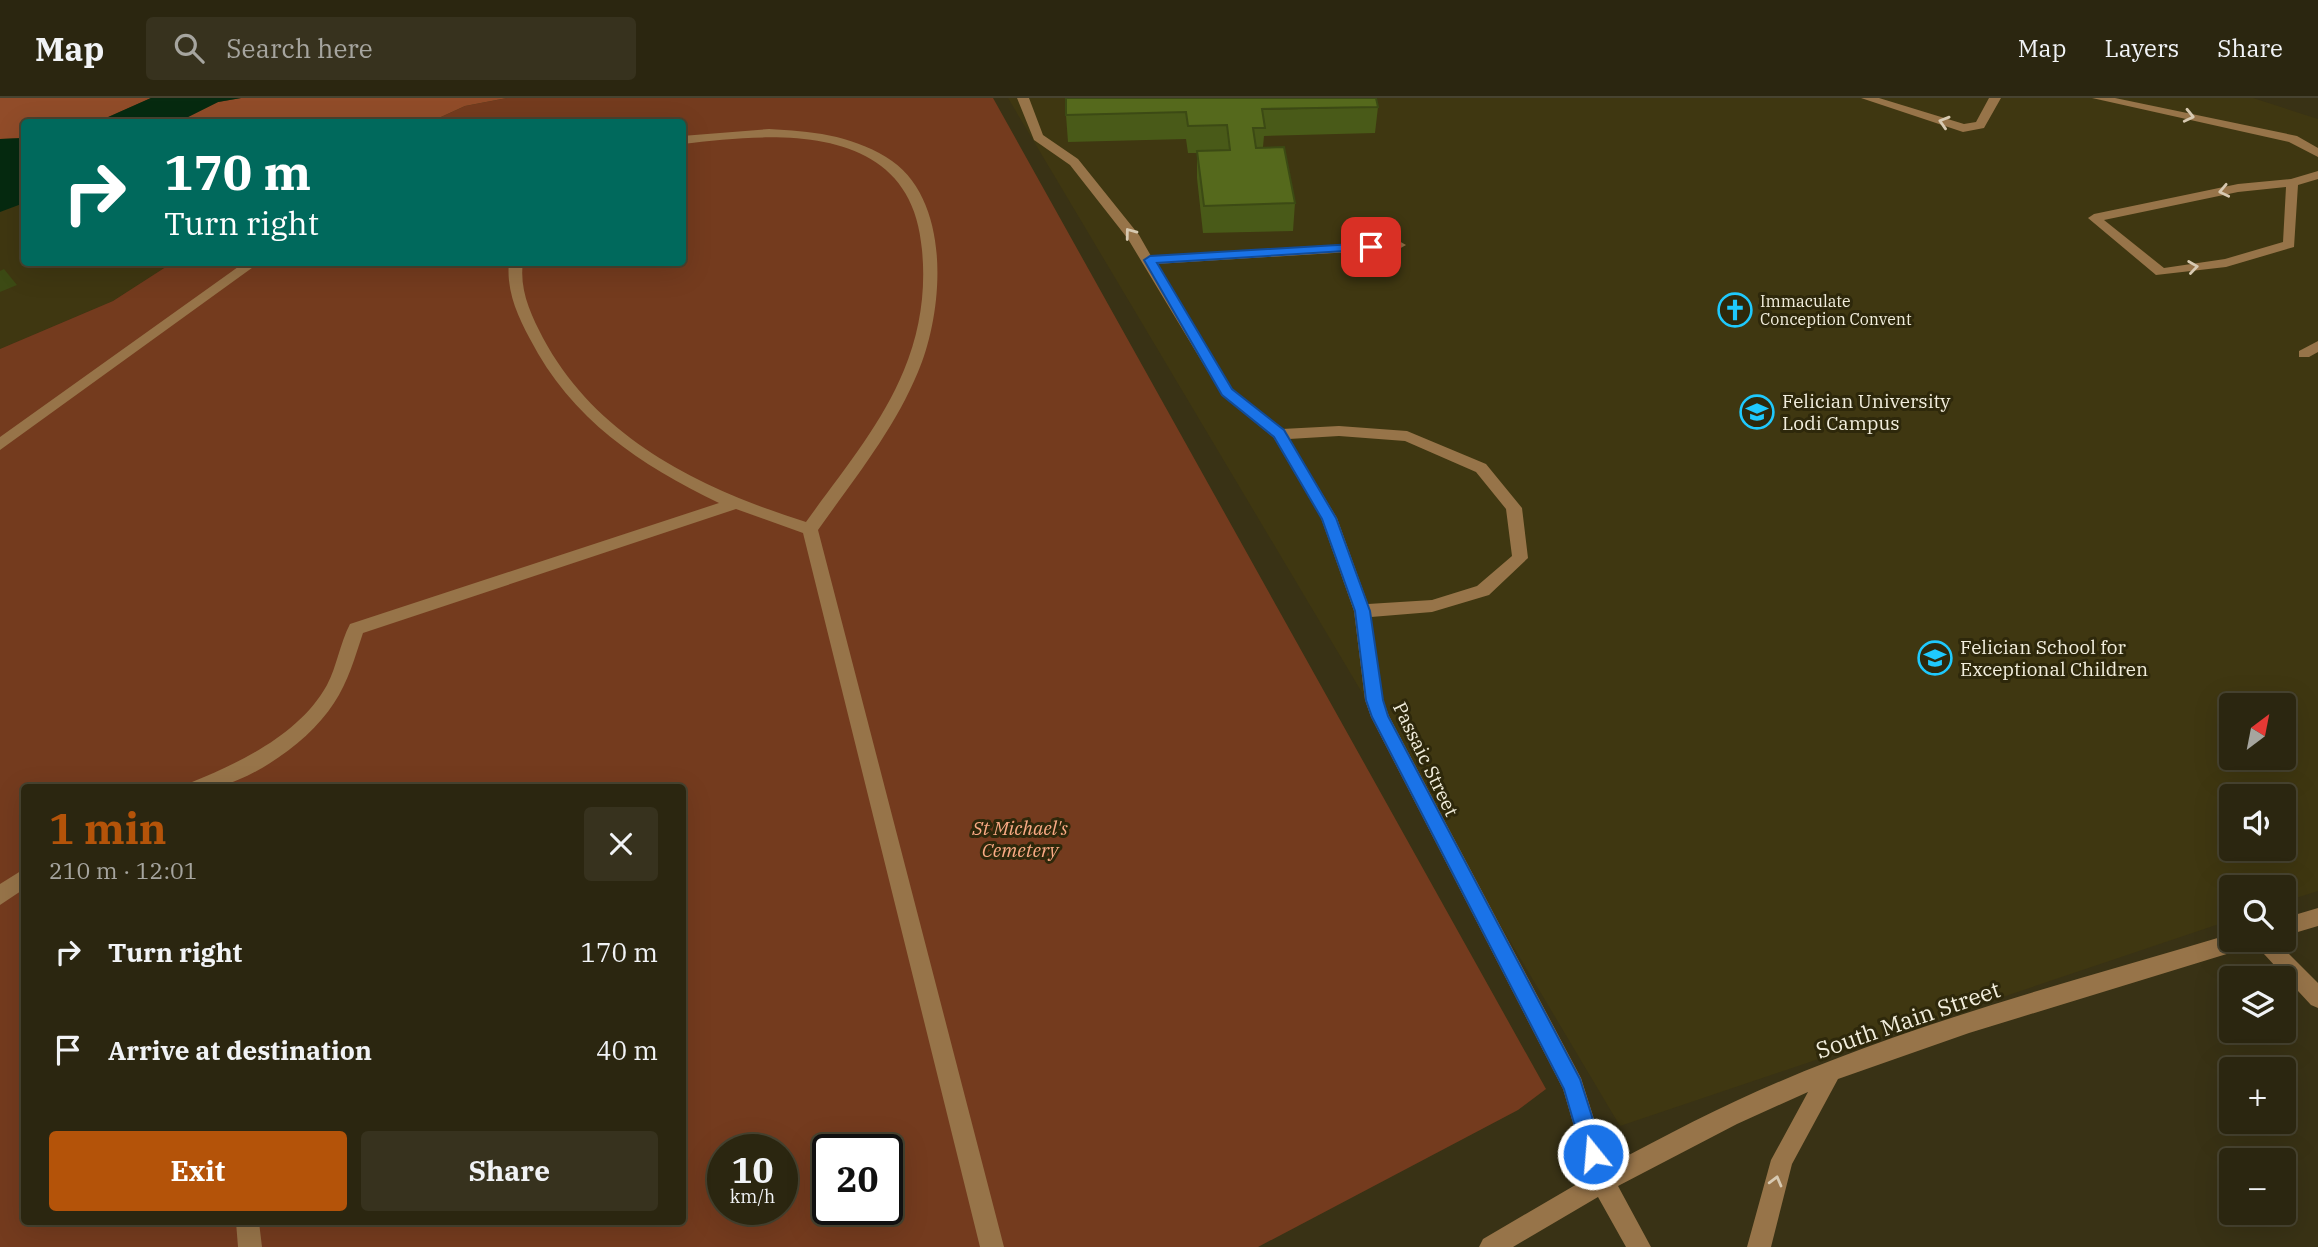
<!DOCTYPE html>
<meta charset="utf-8">
<style>
body{margin:0;font-family:"IBM Plex Serif",serif;background:#37321e;color:#f1f3f6;height:100vh;display:flex;flex-direction:column;font-size:26px;white-space:nowrap}
*{box-sizing:border-box;margin:0}
p{font-size:23px;color:#a6a59f}
.icon{flex:none;width:38px;height:38px;fill:none;stroke:currentColor;stroke-width:2;stroke-linecap:round;stroke-linejoin:round}
.map{position:relative;flex:1;overflow:hidden}
.details{position:absolute;left:21px;top:686px;width:665px;height:441px;display:flex;flex-direction:column;background:#2b2610;border-radius:7px;box-shadow:0 7px 28px #0002,0 0 0 2px #474330}
.details>*{flex:none}
.hud{position:absolute;left:21px;top:21px;width:665px;height:147px;border-radius:7px;box-shadow:0 7px 28px #0002,0 0 0 2px #474330;background:#00695c;color:#fff;overflow:hidden}
.needle{width:46px;rotate:32deg}
.tools{position:absolute;left:2219px;top:595px;display:grid;gap:14px}
.tools a{display:grid;place-items:center;width:77px;height:77px;border-radius:7px;background:#2b2610;box-shadow:0 7px 28px #0002,0 0 0 2px #474330;font-size:35px}
.speed{position:absolute;left:707px;top:1036px;display:flex;gap:14px;font-size:35px;font-weight:700;text-align:center}
.speed>*{display:grid;place-content:center;width:91px;height:91px;border-radius:50%;background:#2b2610;box-shadow:0 7px 28px #0002,0 0 0 2px #474330;line-height:1}
.speed small{font-size:18px;font-weight:400}
.speed .limit{border:4px solid #111;border-radius:10px;background:#fff;color:#111}
.pin{position:absolute;display:grid;place-items:center;width:60px;height:60px;color:#fff;margin:-30px;border-radius:14px;box-shadow:0 4px 10px #0006}
.me{position:absolute;width:77px;margin:-38px;rotate:343deg;stroke-linejoin:round;filter:drop-shadow(0 0 5px #0008)}
.turn{display:flex;align-items:center;gap:24px;height:147px;padding:0 28px;font-size:32px}
.turn .icon{width:91px;height:91px;stroke-width:2.5}
.turn b{display:block;font-size:49px;line-height:60px}
.round{display:grid;place-items:center;flex:none;width:74px;height:74px;border-radius:7px;background:#37321e}
.overview{display:flex;align-items:center;justify-content:space-between;height:119px;padding:0 28px}
h1{font-size:42px;font-weight:700;line-height:52px;color:#b45309}
.cta{display:flex;gap:14px;margin-top:auto;padding:14px 28px}
.cta a{flex:1;height:80px;border-radius:7px;background:#b45309;color:#fff;font-size:28px;font-weight:700;line-height:80px;text-align:center}
.cta a+a{background:#37321e;color:#f1f3f6}
ul{padding:0;list-style:none}
li{display:flex;align-items:center;gap:21px;height:98px;padding:0 28px}
li div{flex:1}
li b{display:block;font-size:26px}
li em{font-style:normal}
header{display:flex;align-items:center;gap:42px;box-sizing:border-box;height:98px;padding:0 35px;background:#2b2610;border-bottom:2px solid #474330}
header strong{font-size:33px}
nav{display:flex;gap:38px;margin-inline-start:auto;font-size:24px}
.search{width:490px;height:63px;background:#37321e;display:flex;align-items:center;gap:18px;box-sizing:border-box;padding:0 24px;border-radius:7px;color:#a6a59f;font-size:26px}
.map>svg:first-child{display:block}
.built{fill:#3f3711;fill-rule:evenodd}
.green{fill:#743b1e;fill-rule:evenodd}
.forest{fill:#914c29}
.water{fill:#062a10}
.lines{fill:none;stroke-linecap:round;stroke-linejoin:round}
.minor{fill:#977449;fill-rule:evenodd}
.wall{fill:#495a18}
.shaded-wall{fill:#3c4a14}
.building{fill:#55691c;stroke:#3c4a14;stroke-width:2}
.oneway{stroke:#d7c9b1}
.route{fill:#1a73e8;stroke:#114b97;stroke-width:2}
.labels{text-anchor:middle;stroke-width:6;stroke-linejoin:round;paint-order:stroke}
.far-poi-label{font-size:16px;fill:#f2eedd;stroke:#2e280b;text-anchor:start}
.poi-label{font-size:19px;fill:#f2eedd;stroke:#2e280b;text-anchor:start}
.street-label{font-size:19px;fill:#f2eedd;stroke:#2e280b}
.park-label{font-size:19px;font-style:italic;fill:#faaa84;stroke:#2e280b}
.near-street-label{font-size:23px;fill:#f2eedd;stroke:#2e280b}
</style>
<header>
<strong>Map</strong>
<div class="search"><svg class="icon" aria-label="search" viewBox="0 0 24 24"><circle cx="10" cy="10" r="6"/><path d="M15 15l6 6"/></svg>Search here</div>
<nav><a>Map</a><a>Layers</a><a>Share</a></nav>
</header>
<div class="map">
<svg width="2318" height="1149" viewBox="0 0 2318 1149">
<rect width="100%" height="100%" fill="#393215"/>
<path class="built" d="M 0,0 L 170,24 L 24,24 L 24,164 L 172,165 L 113,203 L 0,251 Z
M 1008,0 L 2253,0 L 2318,21 L 2318,793 L 2284,804 L 2284,789 L 2231,789 L 2231,822 L 1620,1028 ZM 2231,607 L 2284,607 L 2284,660 L 2231,660 ZM 2231,698 L 2284,698 L 2284,751 L 2231,751 Z"/>
<path class="green" d="M 507,0 L 993,0 L 1546,991 L 1518,1012 L 1258,1149 L 0,1149 L 0,251 L 113,203 L 172,165 L 682,164 L 682,24 L 430,24 L 465,8 ZM 24,690 L 682,690 L 682,1124 L 24,1124 ZM 723,1052 L 782,1052 L 782,1111 L 723,1111 ZM 828,1052 L 887,1052 L 887,1111 L 828,1111 Z"/>
<path class="forest" d="M 0,0 L 151,0 L 97,24 L 24,24 L 24,40 L 0,41 Z
M 241,0 L 507,0 L 465,8 L 430,24 L 178,24 L 218,4 Z"/>
<path class="water" d="M 151,0 L 241,0 L 218,4 L 178,24 L 97,24 Z
M 24,40 L 24,105 L 0,114 L 0,41 Z"/>
<g class="lines">
<path class="minor" d="M 1017,0 L 1029,0 L 1043,37 L 1078,61 L 1139,137 L 1151,158 L 1399,143 L 1406,147 L 1399,151 L 1156,166 L 1232,291 L 1282,331 L 1339,328 L 1407,333 L 1486,366 L 1522,410 L 1528,460 L 1489,497 L 1432,514 L 1371,519 L 1383,602 L 1389,618 L 1581,980 L 1609,1068 C 1680,1029 1754,992 1830,963 C 1961,912 2097,876 2231,836 L 2231,842 L 2275,842 L 2318,885 L 2318,910 L 2311,907 L 2252,843 L 2250,849 L 2243,851 L 1969,935 L 1838,981 L 1792,1066 L 1771,1149 L 1747,1149 L 1771,1062 L 1808,994 L 1737,1026 L 1618,1088 L 1651,1149 L 1626,1149 L 1598,1099 L 1513,1149 L 1479,1149 L 1483,1141 L 1589,1079 L 1563,991 L 1371,619 L 1365,602 L 1354,513 L 1321,420 L 1274,340 L 1222,297 L 1128,141 L 1070,67 L 1034,42 ZM 1339,338 L 1405,343 L 1476,374 L 1506,411 L 1512,458 L 1477,488 L 1432,502 L 1368,506 L 1337,420 L 1289,341 Z
M 1861,0 L 1879,0 L 1964,26 L 1976,24 L 1989,0 L 2001,0 L 1984,30 L 1963,34 Z
M 2092,0 L 2115,0 L 2297,38 L 2318,50 L 2318,59 L 2289,44 Z
M 769,31 C 810,33 850,37 886,59 C 953,99 944,213 918,274 C 894,332 854,381 818,432 L 1004,1149 L 980,1149 L 803,435 L 736,411 L 363,535 C 355,559 348,584 334,605 C 311,641 263,675 222,688 C 213,692 200,690 190,690 L 192,684 C 241,664 300,636 327,587 C 337,568 340,545 350,526 L 719,405 C 640,367 571,321 530,241 C 517,217 506,192 509,164 L 523,164 C 519,192 531,217 543,240 C 597,341 702,391 806,424 C 841,375 881,328 904,272 C 920,234 926,193 922,152 C 912,24 779,34 682,46 L 682,38 Z
M 2318,73 L 2318,81 L 2298,87 L 2294,149 L 2226,169 L 2156,177 L 2088,120 L 2094,116 L 2238,86 L 2291,81 ZM 2286,89 L 2283,144 L 2225,161 L 2164,170 L 2104,122 L 2238,94 Z
M 245,164 L 260,164 L 0,352 L 0,339 Z
M 2318,243 L 2318,254 L 2309,259 L 2299,259 L 2299,253 Z
M 24,771 L 24,791 L 0,807 L 0,786 Z
M 2318,810 L 2318,828 L 2284,838 L 2284,820 Z
M 236,1124 L 259,1124 L 262,1149 L 238,1149 Z"/>
</g>
<path class="wall" d="M 1378,9 L 1375,35 L 1264,38 L 1263,49 L 1295,105 L 1293,133 L 1203,135 L 1197,80 L 1197,55 L 1188,55 L 1186,41 L 1068,44 L 1066,17 Z"/>
<path class="shaded-wall" d="M 4,171 L 17,187 L 0,194 L 0,173 Z"/>
<path class="building" d="M 1066,0 L 1376,0 L 1378,9 L 1262,11 L 1265,30 L 1253,30 L 1256,50 L 1284,49 L 1295,105 L 1204,108 L 1197,53 L 1230,52 L 1227,27 L 1188,28 L 1186,14 L 1066,17 Z"/>
<defs><path id="oneway-chevron" d="M-2-3.5L2.5 0L-2 3.5" fill="none" stroke-width="1.6" stroke-linecap="round" stroke-linejoin="round" transform="scale(1.75)"/></defs>
<g class="oneway">
<use href="#oneway-chevron" transform="translate(2189 18) rotate(13)"/>
<use href="#oneway-chevron" transform="translate(1944 24) rotate(-163)"/>
<use href="#oneway-chevron" transform="translate(2224 93) rotate(168)"/>
<use href="#oneway-chevron" transform="translate(1130 135) rotate(-127)"/>
<use href="#oneway-chevron" transform="translate(2193 169) rotate(-8)"/>
<use href="#oneway-chevron" transform="translate(1776 1083) rotate(-75)"/>
</g>
<path class="route" d="M 1371,145 L 1377,149 L 1376,151 L 1157,165 L 1232,291 L 1284,332 L 1336,420 L 1370,513 L 1383,602 L 1388,618 L 1580,981 L 1604,1056 L 1601,1063 L 1593,1066 L 1586,1063 L 1583,1056 L 1564,991 L 1372,619 L 1366,602 L 1355,513 L 1322,421 L 1274,339 L 1222,297 L 1144,162 L 1150,158 Z"/>
<defs>
<symbol id="church-ring" viewBox="-11 -11 22 22"><circle r="9.5" fill="#2e280b" stroke="#1fc9fd" stroke-width="1.5"/><path d="M-1.2-6h2.4v3.5h3.3v2.4h-3.3V6h-2.4V-.1h-3.3v-2.4h3.3Z" fill="#1fc9fd"/></symbol>
<symbol id="university-ring" viewBox="-11 -11 22 22"><circle r="9.5" fill="#2e280b" stroke="#1fc9fd" stroke-width="1.5"/><path d="M0-5L7-2L0 1L-7-2ZM-4 1L0 2.5L4 1V4Q0 6-4 4Z" fill="#1fc9fd"/></symbol>
<symbol id="school-ring" viewBox="-11 -11 22 22"><circle r="9.5" fill="#2e280b" stroke="#1fc9fd" stroke-width="1.5"/><path d="M0-5L7-2L0 1L-7-2ZM-4 1L0 2.5L4 1V4Q0 6-4 4Z" fill="#1fc9fd"/></symbol>
</defs>
<g fill-rule="evenodd">
<use href="#church-ring" x="1716" y="193" width="38" height="38"/>
<use href="#university-ring" x="1738" y="295" width="38" height="38"/>
<use href="#school-ring" x="1916" y="541" width="38" height="38"/>
</g>
<g class="labels">
<g class="far-poi-label">
<text x="1760" y="209">Immaculate<tspan x="1760" dy="18">Conception Convent</tspan></text>
</g>
<g class="poi-label">
<text x="1782" y="310">Felician University<tspan x="1782" dy="22">Lodi Campus</tspan></text>
<text x="1960" y="556">Felician School for<tspan x="1960" dy="22">Exceptional Children</tspan></text>
</g>
<g class="street-label">
<text transform="translate(1426 661) rotate(64)" y="7">Passaic Street</text>
</g>
<g class="park-label">
<text x="1020" y="737">St Michael's<tspan x="1020" dy="22">Cemetery</tspan></text>
</g>
<g class="near-street-label">
<text transform="translate(1908 922) rotate(-19)" y="8">South Main Street</text>
</g>
</g>
</svg>
<div class="tools">
<a><svg class="needle" viewBox="-14 -14 28 28"><path d="M0-13l5 13h-10z" fill="#e53935"/><path d="M0 13l5-13h-10z" fill="#a6a59f"/></svg></a>
<a><svg class="icon" aria-label="sound" viewBox="0 0 24 24"><path d="M4 9h4l5-4v14l-5-4H4zM17 9q2 3 0 6"/></svg></a>
<a><svg class="icon" aria-label="search" viewBox="0 0 24 24"><circle cx="10" cy="10" r="6"/><path d="M15 15l6 6"/></svg></a>
<a><svg class="icon" aria-label="layers" viewBox="0 0 24 24"><path d="M12 4l9 5-9 5-9-5zM3 14l9 5 9-5"/></svg></a>
<a>+</a>
<a>−</a>
</div>
<div class="speed"><div>10<small>km/h</small></div><div class="limit">20</div></div>
<div class="pin" style="left:1371px;top:149px;background:#d93025"><svg class="icon" aria-label="arrive" viewBox="0 0 24 24"><path d="M6 21V4h12l-3 4 3 4H6"/></svg></div>
<svg class="me" style="left:1593px;top:1056px" viewBox="-20 -20 40 40"><circle r="17" fill="#1a73e8" stroke="#fff" stroke-width="3"/><path d="M0-11L8 9 0 5-8 9z" fill="#fff"/></svg>
<div class="hud">
<div class="turn"><svg class="icon" aria-label="right" viewBox="0 0 24 24"><path d="M7 20v-9h11M14 6l5 5-5 5"/></svg><div><b>170 m</b>Turn right</div></div>
</div>
<section class="details">
<div class="overview"><div><h1>1 min</h1><p>210 m · 12:01</p></div><a class="round"><svg class="icon" aria-label="close" viewBox="0 0 24 24"><path d="M6 6l12 12M18 6L6 18"/></svg></a></div>
<ul>
<li><svg class="icon" aria-label="right" viewBox="0 0 24 24"><path d="M7 20v-9h11M14 6l5 5-5 5"/></svg><div><b>Turn right</b></div><em>170 m</em></li>
<li><svg class="icon" aria-label="arrive" viewBox="0 0 24 24"><path d="M6 21V4h12l-3 4 3 4H6"/></svg><div><b>Arrive at destination</b></div><em>40 m</em></li>
</ul>
<div class="cta"><a>Exit</a><a>Share</a></div>
</section>
</div>
